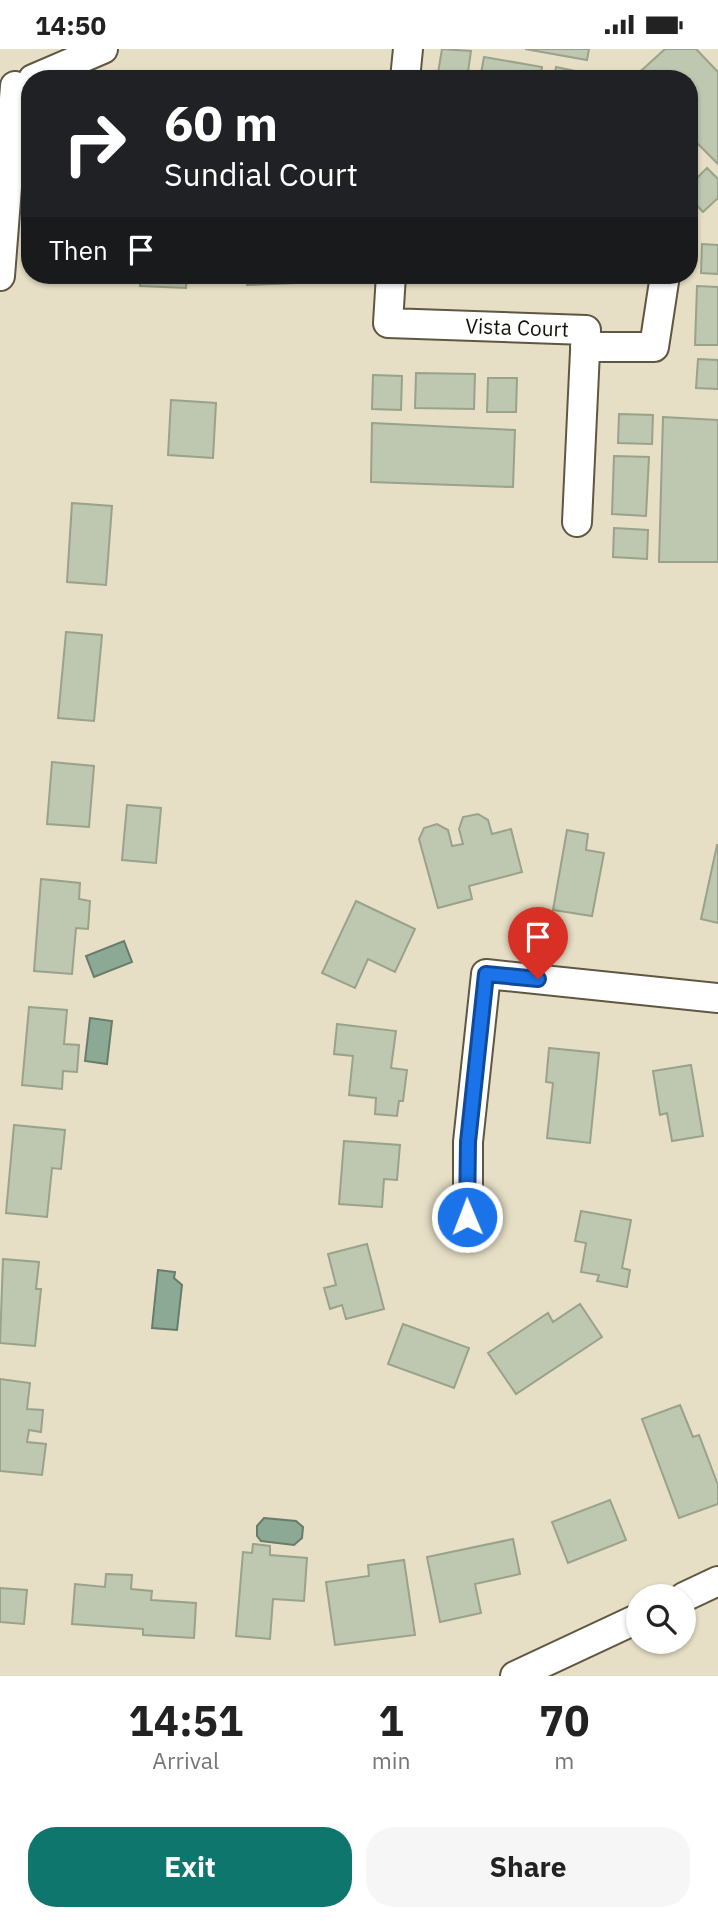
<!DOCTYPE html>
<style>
body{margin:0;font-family:"IBM Plex Sans",sans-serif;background:#f6f6f6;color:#222;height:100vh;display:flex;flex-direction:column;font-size:26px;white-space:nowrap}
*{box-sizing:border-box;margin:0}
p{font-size:23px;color:#767676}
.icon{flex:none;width:38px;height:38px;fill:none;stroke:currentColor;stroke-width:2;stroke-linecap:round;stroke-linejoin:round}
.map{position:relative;height:1627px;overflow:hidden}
.details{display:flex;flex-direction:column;background:#fff;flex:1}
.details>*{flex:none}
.hud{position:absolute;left:21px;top:21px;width:677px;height:214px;border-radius:28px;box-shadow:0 2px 5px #0004;background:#202124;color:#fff;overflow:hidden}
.controls{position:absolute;left:626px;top:1535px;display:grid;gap:14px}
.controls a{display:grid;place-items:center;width:70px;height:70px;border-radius:50%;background:#fff;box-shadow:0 2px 5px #0004;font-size:35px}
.pin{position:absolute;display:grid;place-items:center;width:60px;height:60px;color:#fff;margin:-72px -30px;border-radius:50% 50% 50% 0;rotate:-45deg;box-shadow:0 0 7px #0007}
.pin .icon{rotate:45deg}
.me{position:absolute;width:77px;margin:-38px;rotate:359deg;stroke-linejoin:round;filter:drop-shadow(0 0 5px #0008)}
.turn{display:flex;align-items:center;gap:24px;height:147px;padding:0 28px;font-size:32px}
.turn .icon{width:91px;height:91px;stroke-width:2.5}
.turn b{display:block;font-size:49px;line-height:60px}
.then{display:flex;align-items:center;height:66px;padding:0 28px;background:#0003;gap:14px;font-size:26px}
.eta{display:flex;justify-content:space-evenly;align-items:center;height:119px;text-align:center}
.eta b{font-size:42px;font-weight:700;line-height:49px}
.button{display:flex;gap:14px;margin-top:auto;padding:14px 28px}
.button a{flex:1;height:80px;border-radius:28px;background:#0f766e;color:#fff;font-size:28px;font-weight:700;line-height:80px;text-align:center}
.button a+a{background:#f6f6f6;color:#222}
.status{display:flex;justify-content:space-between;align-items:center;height:49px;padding:0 35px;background:#fff;direction:ltr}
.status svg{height:19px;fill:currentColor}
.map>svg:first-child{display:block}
.water{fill:#8ba994;stroke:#687c6b;stroke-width:2}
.building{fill:#bec7af;stroke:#99a28a;stroke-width:2}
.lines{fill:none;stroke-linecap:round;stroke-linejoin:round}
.minor-casing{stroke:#5f5742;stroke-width:32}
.minor{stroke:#fff;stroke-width:28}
.route-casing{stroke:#114b97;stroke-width:18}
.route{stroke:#1a73e8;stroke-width:12}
.labels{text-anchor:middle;stroke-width:5;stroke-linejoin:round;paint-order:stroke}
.street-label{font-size:21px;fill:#16130a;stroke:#fff}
</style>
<div class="status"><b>14:50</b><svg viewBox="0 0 49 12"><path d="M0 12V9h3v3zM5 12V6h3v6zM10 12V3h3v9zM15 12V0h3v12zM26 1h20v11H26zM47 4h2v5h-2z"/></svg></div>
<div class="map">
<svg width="718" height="1627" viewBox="0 0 718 1627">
<rect width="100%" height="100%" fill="#e6dec5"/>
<path class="water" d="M 124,892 L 132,913 L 94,928 L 86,907 Z
M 90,969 L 112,972 L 107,1015 L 85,1012 Z
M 158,1221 L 175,1223 L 174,1229 L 182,1236 L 177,1281 L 152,1279 Z
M 264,1469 L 296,1472 L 303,1478 L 302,1489 L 294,1496 L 261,1492 L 257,1487 L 257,1477 Z"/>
<path class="building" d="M 442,0 L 471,2 L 467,30 L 437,30 Z
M 525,0 L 589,0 L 587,11 Z
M 665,0 L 696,0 L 718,23 L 718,115 L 690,87 L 690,30 L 632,30 Z
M 484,8 L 542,18 L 540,30 L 480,30 Z
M 556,18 L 585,24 L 584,30 L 554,30 Z
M 707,119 L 718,130 L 718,149 L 703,163 L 690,149 L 690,136 Z
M 702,195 L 718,196 L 718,225 L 701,224 Z
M 141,226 L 187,226 L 186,239 L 140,237 Z
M 246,226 L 320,226 L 320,233 L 247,236 Z
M 697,237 L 718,238 L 718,296 L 695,296 Z
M 698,310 L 718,311 L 718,340 L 696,339 Z
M 416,324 L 475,325 L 474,360 L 415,359 Z
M 373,326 L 402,327 L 401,361 L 372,360 Z
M 488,329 L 517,329 L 516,363 L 487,363 Z
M 171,351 L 216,354 L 213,409 L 168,406 Z
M 619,365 L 653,366 L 652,395 L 618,394 Z
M 663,368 L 718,371 L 718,513 L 659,513 Z
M 372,374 L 515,381 L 513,438 L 371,433 Z
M 614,407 L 649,408 L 646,467 L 612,465 Z
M 72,454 L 112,457 L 106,536 L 67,533 Z
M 614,479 L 648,481 L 647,510 L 613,508 Z
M 66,583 L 102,586 L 94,672 L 58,669 Z
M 52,713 L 94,717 L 89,778 L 47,775 Z
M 127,756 L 161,759 L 156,814 L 122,811 Z
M 478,765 L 488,771 L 492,785 L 511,780 L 522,823 L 469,837 L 472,850 L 438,859 L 419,790 L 424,779 L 437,775 L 448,781 L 452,797 L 463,795 L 459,780 L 463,768 Z
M 567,781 L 588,785 L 586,801 L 604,804 L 592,867 L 553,861 Z
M 717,796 L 718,796 L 718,874 L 701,870 Z
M 41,830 L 80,834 L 79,850 L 90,852 L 88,880 L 76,879 L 72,925 L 34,922 Z
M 356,852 L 415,880 L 395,923 L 368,910 L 355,939 L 322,924 Z
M 29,958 L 67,961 L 64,995 L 79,996 L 77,1023 L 63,1022 L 62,1040 L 22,1036 Z
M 337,975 L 396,982 L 391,1019 L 407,1021 L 403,1052 L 399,1052 L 397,1067 L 375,1065 L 376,1049 L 349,1046 L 353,1007 L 334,1005 Z
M 549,999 L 599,1004 L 590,1094 L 547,1089 L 553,1034 L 546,1033 Z
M 691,1016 L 703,1087 L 672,1092 L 667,1064 L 660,1066 L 653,1022 Z
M 14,1076 L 65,1081 L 61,1120 L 52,1119 L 47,1168 L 6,1164 Z
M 344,1092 L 400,1096 L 397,1131 L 384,1130 L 382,1158 L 339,1155 Z
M 581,1162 L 631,1171 L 622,1219 L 630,1221 L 627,1238 L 597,1232 L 599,1226 L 581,1223 L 586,1194 L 575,1192 Z
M 367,1195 L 384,1260 L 346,1270 L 342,1256 L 330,1260 L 324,1239 L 336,1236 L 328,1205 Z
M 3,1210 L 39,1213 L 36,1240 L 41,1240 L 35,1297 L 0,1294 Z
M 580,1255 L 602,1288 L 516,1345 L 488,1304 L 548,1264 L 553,1273 Z
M 403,1275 L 469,1299 L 454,1339 L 388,1315 Z
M 0,1330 L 30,1334 L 27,1360 L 43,1361 L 41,1383 L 29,1381 L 27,1393 L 46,1395 L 42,1426 L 0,1422 Z
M 680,1356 L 693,1388 L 699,1386 L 718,1436 L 718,1455 L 679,1469 L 642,1370 Z
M 610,1451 L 626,1491 L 568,1514 L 552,1473 Z
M 513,1490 L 520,1525 L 475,1535 L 481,1564 L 440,1573 L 427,1508 Z
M 253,1495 L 270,1497 L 270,1506 L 307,1509 L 304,1552 L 273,1550 L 270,1590 L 236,1587 L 243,1503 L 252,1504 Z
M 404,1511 L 415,1586 L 335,1596 L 326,1533 L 369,1527 L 368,1516 Z
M 106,1525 L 132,1526 L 131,1540 L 152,1542 L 151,1551 L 196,1554 L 194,1589 L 143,1586 L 143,1580 L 72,1575 L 75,1535 L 105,1538 Z
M 0,1539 L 27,1541 L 24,1575 L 0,1573 Z"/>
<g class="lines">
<defs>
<path id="minor" d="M 33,30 L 103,0
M 405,30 L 408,0
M 391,226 L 388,274 L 586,281 L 577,473
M 0,227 L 15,37
M 585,298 L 654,298 L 665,226
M 468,1188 L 468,1093 L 486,925 L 718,949
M 684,1548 L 718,1532
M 515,1627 L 639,1569"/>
</defs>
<use href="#minor" class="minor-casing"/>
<use href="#minor" class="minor"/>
</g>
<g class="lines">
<defs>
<path id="route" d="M 467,1168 L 468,1093 L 486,925 L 538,930"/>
</defs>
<use href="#route" class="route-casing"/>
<use href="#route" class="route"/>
</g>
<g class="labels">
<g class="street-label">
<text transform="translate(517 279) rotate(2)" y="7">Vista Court</text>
</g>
</g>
</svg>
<div class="controls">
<a><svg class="icon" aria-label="search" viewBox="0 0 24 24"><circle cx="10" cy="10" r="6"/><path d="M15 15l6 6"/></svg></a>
</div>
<div class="pin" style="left:538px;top:930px;background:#d93025"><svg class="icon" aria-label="arrive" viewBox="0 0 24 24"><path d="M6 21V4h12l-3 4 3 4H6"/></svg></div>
<svg class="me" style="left:467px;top:1168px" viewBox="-20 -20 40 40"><circle r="17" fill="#1a73e8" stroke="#fff" stroke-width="3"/><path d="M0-11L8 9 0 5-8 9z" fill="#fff"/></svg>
<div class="hud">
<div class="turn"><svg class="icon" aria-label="right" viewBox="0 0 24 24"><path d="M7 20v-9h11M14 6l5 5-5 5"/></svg><div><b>60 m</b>Sundial Court</div></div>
<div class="then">Then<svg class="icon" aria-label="arrive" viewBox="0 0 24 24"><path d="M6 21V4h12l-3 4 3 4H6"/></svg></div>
</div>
</div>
<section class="details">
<div class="eta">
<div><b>14:51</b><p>Arrival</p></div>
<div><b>1</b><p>min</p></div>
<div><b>70</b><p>m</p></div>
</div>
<div class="button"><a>Exit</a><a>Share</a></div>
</section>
